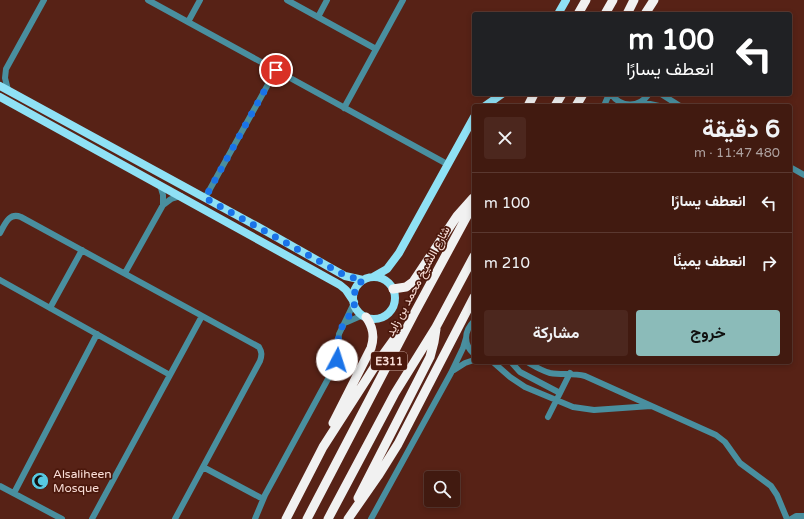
<!DOCTYPE html>
<html lang="ar">
<meta charset="utf-8">
<style>
body{margin:0;font-family:"Varela Round",Vazirmatn,sans-serif;background:#4c271e;color:#f1f3f6;direction:rtl;height:100vh;display:flex;flex-direction:column;font-size:15px;white-space:nowrap}
*{box-sizing:border-box;margin:0}
p{font-size:13px;color:#aea19f}
.icon{flex:none;width:22px;height:22px;fill:none;stroke:currentColor;stroke-width:2;stroke-linecap:round;stroke-linejoin:round}
.map{position:relative;flex:1;overflow:hidden;direction:ltr}
.details{position:absolute;left:472px;top:104px;width:320px;height:260px;display:flex;flex-direction:column;background:#411a10;border-radius:4px;box-shadow:0 2px 6px #0003,0 0 0 1px #5a3830;direction:rtl}
.details>*{flex:none}
.guide{position:absolute;left:472px;top:12px;width:320px;height:84px;border-radius:4px;box-shadow:0 2px 6px #0003,0 0 0 1px #5a3830;direction:rtl;background:#202124;color:#fff;overflow:hidden}
.controls{position:absolute;left:424px;top:471px;display:grid;gap:8px}
.controls a{display:grid;place-items:center;width:36px;height:36px;border-radius:4px;background:#411a10;box-shadow:0 2px 6px #0003,0 0 0 1px #5a3830;font-size:20px}
.pin{position:absolute;display:grid;place-items:center;width:34px;height:34px;color:#fff;margin:-17px;border:2px solid #fff;border-radius:50%;box-shadow:0 1px 4px #0007}
.me{position:absolute;width:44px;margin:-22px;rotate:5deg;stroke-linejoin:round;filter:drop-shadow(0 0 3px #0008)}
.turn{display:flex;align-items:center;gap:14px;height:84px;padding:0 12px;font-size:18px}
.turn .icon{width:52px;height:52px;stroke-width:2.5}
.turn b{display:block;font-size:28px;line-height:34px}
.round{display:grid;place-items:center;flex:none;width:42px;height:42px;border-radius:4px;background:#4c271e}
.summary{display:flex;align-items:center;justify-content:space-between;height:68px;padding:0 12px}
h1{font-size:24px;font-weight:700;line-height:30px}
.action{display:flex;gap:8px;margin-top:auto;padding:8px 12px}
.action a{flex:1;height:46px;border-radius:4px;background:#8bbbb9;color:#111;font-size:16px;font-weight:700;line-height:46px;text-align:center}
.action a+a{background:#4c271e;color:#f1f3f6}
ul{padding:0;list-style:none}
li{display:flex;align-items:center;gap:12px;height:60px;padding:0 12px;border-top:1px solid #5a3830}
li div{flex:1}
li b{display:block;font-size:15px}
li em{font-style:normal}
.map>svg:first-child{display:block}
.lines{fill:none;stroke-linecap:round;stroke-linejoin:round}
.minor{stroke:#498f9f;stroke-width:6}
.major{stroke:#8fe1f5;stroke-width:8}
.highway{stroke:#f1f1f1;stroke-width:9}
.route{stroke:#1a73e8;stroke-width:7;stroke-dasharray:0 12.6}
.labels{text-anchor:middle;stroke-width:3.5;stroke-linejoin:round;paint-order:stroke}
.shield{fill:#4b180c;stroke:#c6a39a;stroke-width:1}
.shield-label{font-size:11px;font-weight:bold;fill:#faded7}
.street-label{font-size:12px;fill:#faded7;stroke:#4b180c}
.poi-label{font-size:12px;fill:#faded7;stroke:#4b180c;text-anchor:start}
</style>
<div class="map">
<svg width="804" height="519" viewBox="0 0 804 519">
<rect width="100%" height="100%" fill="#572216"/>
<g class="lines">
<path class="minor" d="M 148,0 L 447,164
M 287,0 L 376,49
M 318,17 L 327,0
M 188,22 L 200,0
M 8,90 L 5,78 L 6,69 L 44,0
M 611,94 C 621,108 639,108 649,94
M 661,94 L 680,106
M 641,102 L 659,106
M 604,106 L 609,94
M 344,108 L 403,0
M 790,167 L 804,175
M 160,185 L 163,195 L 163,205
M 205,198 L 276,70
M 0,233 C 5,224 9,212 21,217 L 259,347 C 262,352 262,355 260,361 L 175,519
M 125,273 L 163,205 L 171,199 L 181,196
M 0,280 L 170,375
M 50,308 L 82,250
M 474,321 C 464,331 463,344 474,354
M 347,322 L 363,315
M 493,362 L 510,377 L 525,387 L 573,407 L 594,410 L 651,406
M 511,362 L 520,372 L 560,393
M 527,362 C 534,366 542,371 550,373 C 562,375 573,373 585,376 L 716,435 L 725,442 L 740,463 L 771,486 L 777,495 L 787,519
M 454,370 L 465,363 L 474,360
M 548,417 L 570,373
M 203,467 L 263,499
M 0,486 L 62,519
M 14,493 L 97,334
M 92,519 L 202,316
M 255,519 L 265,495 L 335,366 L 339,334 L 354,303
M 371,519 L 451,373 L 463,348 L 466,338
M 791,519 L 796,516 L 804,516"/>
<path class="major" d="M 558,14 L 566,0
M 0,86 L 262,229 L 345,276 L 363,280
M 0,97 L 340,285 L 346,290 L 354,302
M 485,106 L 502,94
M 373,277 L 387,269 L 399,253 L 474,117
M353 298a21 21 0 1 1 42 0a21 21 0 1 1-42 0Z"/>
<path class="highway" d="M 578,14 L 586,0
M 605,14 L 613,0
M 627,14 L 634,0
M 645,14 L 654,0
M 528,106 L 534,94
M 555,106 L 562,94
M 576,106 L 583,94
M 393,289 L 406,287 L 413,282 L 457,216 L 473,198
M 333,423 L 371,348 C 375,336 373,327 366,317
M 358,498 L 430,357 L 434,342 L 436,329
M 286,519 L 323,447 L 377,363 L 398,334
M 307,519 L 414,314 L 474,203
M 328,519 L 395,393 L 436,327 L 474,256
M 348,519 L 378,476 L 398,444 L 474,297"/>
</g>
<g class="lines">
<path class="route" d="M 276,70 L 205,198 L 346,276 L 363,280 C 350,291 357,294 354,306 C 351,315 344,322 340,331 C 337,340 338,351 337,360"/>
</g>
<defs>
<symbol id="mosque-disc" viewBox="-11 -11 22 22"><circle r="9.5" fill="#57c9e2" stroke="#4b180c"/><path d="M3.5-4.9A6 6 0 1 0 3.5 4.9A5 5 0 1 1 3.5-4.9Z" fill="#111"/></symbol>
</defs>
<g fill-rule="evenodd">
<use href="#mosque-disc" x="30" y="471" width="20" height="20"/>
</g>
<g class="labels">
<rect class="shield" x="371" y="352" width="36" height="18" rx="3"/>
<g class="shield-label">
<text x="389" y="365">E311</text>
</g>
<g class="street-label">
<text transform="translate(418 281) rotate(-62)" y="4">شارع الشيخ محمد بن زايد</text>
</g>
<g class="poi-label">
<text x="53" y="478">Alsaliheen<tspan x="53" dy="14">Mosque</tspan></text>
</g>
</g>
</svg>
<div class="controls">
<a><svg class="icon" aria-label="search" viewBox="0 0 24 24"><circle cx="10" cy="10" r="6"/><path d="M15 15l6 6"/></svg></a>
</div>
<div class="pin" style="left:276px;top:70px;background:#d93025"><svg class="icon" aria-label="arrive" viewBox="0 0 24 24"><path d="M6 21V4h12l-3 4 3 4H6"/></svg></div>
<svg class="me" style="left:337px;top:360px" viewBox="-20 -20 40 40"><circle r="19" fill="#fff"/><path d="M0-13L10 11 0 6-10 11z" fill="#1a73e8"/></svg>
<div class="guide">
<div class="turn"><svg class="icon" aria-label="left" viewBox="0 0 24 24"><path d="M17 20v-9H6M10 6l-5 5 5 5"/></svg><div><b>100 m</b>انعطف يسارًا</div></div>
</div>
<section class="details">
<div class="summary"><div><h1>6 دقيقة</h1><p>480 m · 11:47</p></div><a class="round"><svg class="icon" aria-label="close" viewBox="0 0 24 24"><path d="M6 6l12 12M18 6L6 18"/></svg></a></div>
<ul>
<li><svg class="icon" aria-label="left" viewBox="0 0 24 24"><path d="M17 20v-9H6M10 6l-5 5 5 5"/></svg><div><b>انعطف يسارًا</b></div><em>100 m</em></li>
<li><svg class="icon" aria-label="right" viewBox="0 0 24 24"><path d="M7 20v-9h11M14 6l5 5-5 5"/></svg><div><b>انعطف يمينًا</b></div><em>210 m</em></li>
</ul>
<div class="action"><a>خروج</a><a>مشاركة</a></div>
</section>
</div>
